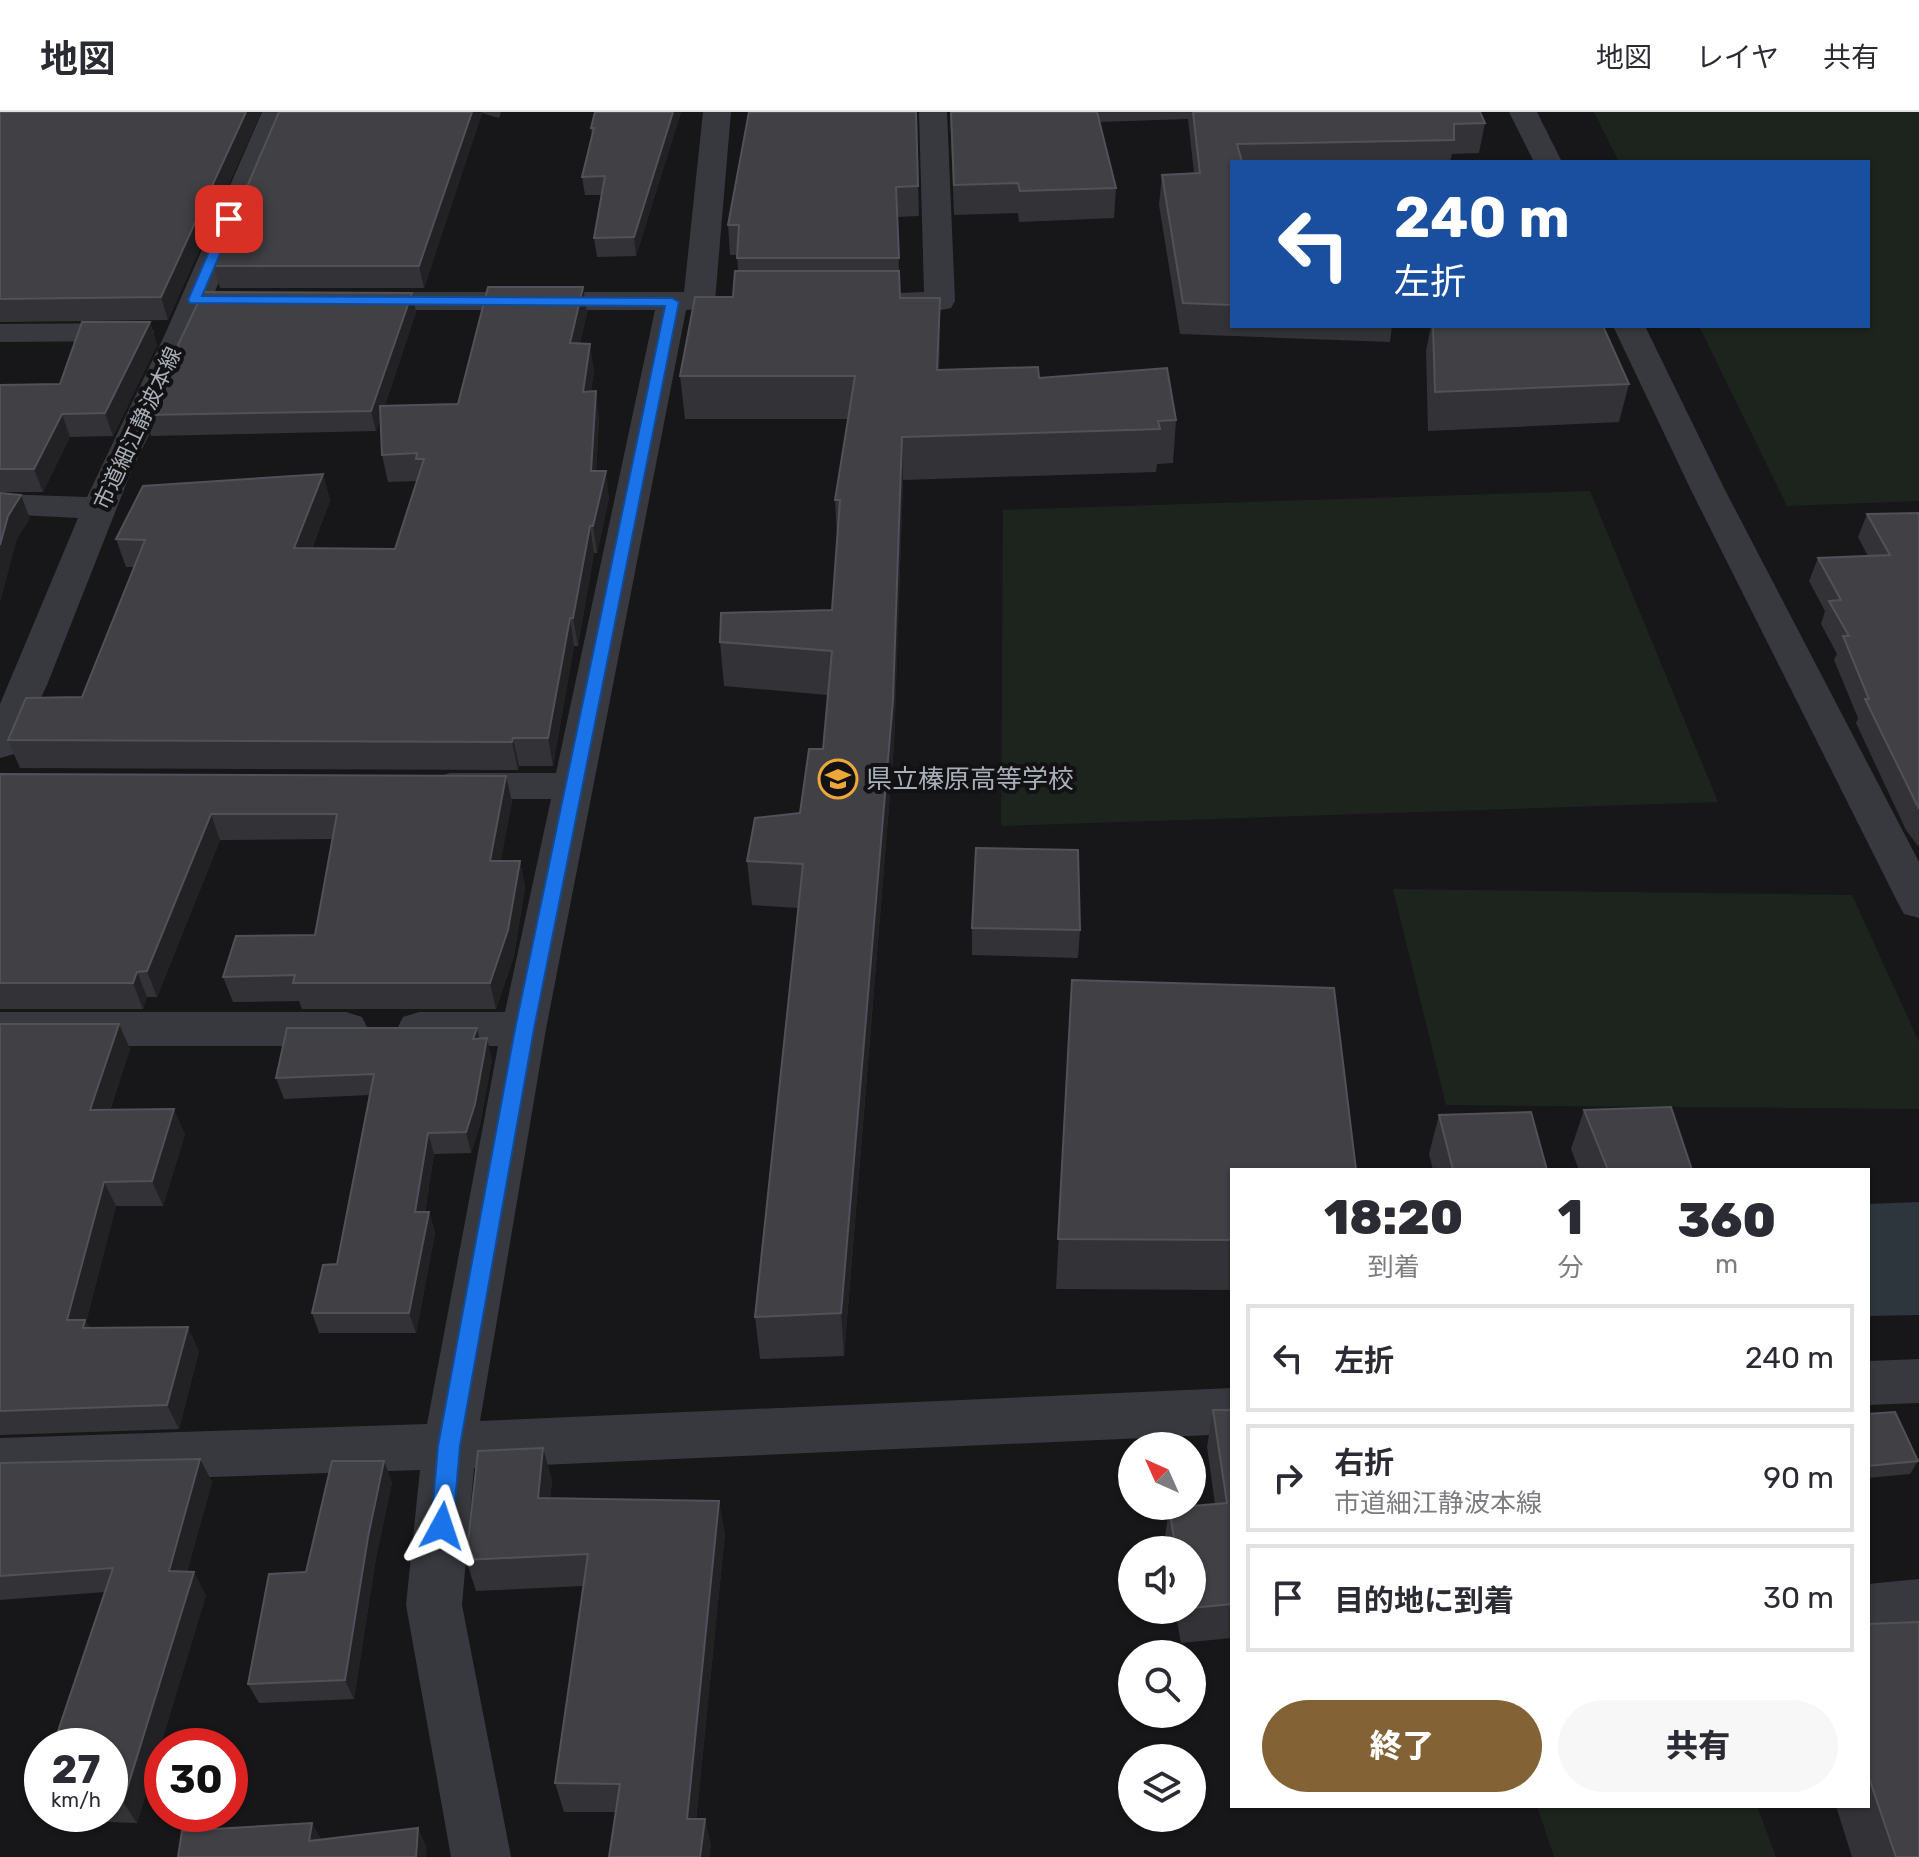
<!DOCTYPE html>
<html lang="ja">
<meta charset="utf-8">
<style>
body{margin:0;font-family:Rubik,"Noto Sans JP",sans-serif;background:#f7f7f7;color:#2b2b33;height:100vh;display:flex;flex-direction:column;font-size:30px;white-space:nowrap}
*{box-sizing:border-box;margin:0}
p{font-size:26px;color:#7c7c81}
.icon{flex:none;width:44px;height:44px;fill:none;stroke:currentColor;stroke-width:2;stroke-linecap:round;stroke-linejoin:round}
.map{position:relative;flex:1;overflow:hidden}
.panel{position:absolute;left:1230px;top:1056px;width:640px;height:640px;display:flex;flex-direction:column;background:#fff;border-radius:0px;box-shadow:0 2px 6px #0004}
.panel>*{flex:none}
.hud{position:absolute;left:1230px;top:48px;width:640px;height:168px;border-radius:0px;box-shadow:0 2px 6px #0004;background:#1a4fa0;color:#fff;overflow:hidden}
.needle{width:52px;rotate:315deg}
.buttons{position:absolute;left:1118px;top:1320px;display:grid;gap:16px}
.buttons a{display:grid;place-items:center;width:88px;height:88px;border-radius:50%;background:#fff;box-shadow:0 2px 6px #0004;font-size:40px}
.speed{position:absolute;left:24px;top:1616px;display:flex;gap:16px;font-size:40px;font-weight:700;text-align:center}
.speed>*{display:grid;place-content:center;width:104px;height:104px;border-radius:50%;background:#fff;box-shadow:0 2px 6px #0004;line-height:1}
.speed small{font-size:20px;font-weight:400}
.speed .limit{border:12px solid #d22;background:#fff;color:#111}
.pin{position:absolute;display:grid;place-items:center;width:68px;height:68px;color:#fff;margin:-34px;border-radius:16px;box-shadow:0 4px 12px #0006}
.me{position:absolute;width:88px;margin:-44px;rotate:5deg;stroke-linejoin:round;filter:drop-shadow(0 0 6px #0008)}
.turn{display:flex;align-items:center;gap:28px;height:168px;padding:0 32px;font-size:36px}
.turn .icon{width:104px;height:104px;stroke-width:2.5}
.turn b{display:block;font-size:56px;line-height:68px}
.eta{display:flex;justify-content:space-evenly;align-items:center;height:136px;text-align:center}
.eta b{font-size:48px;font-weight:800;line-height:56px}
.button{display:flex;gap:16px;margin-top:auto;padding:16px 32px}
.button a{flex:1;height:92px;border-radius:48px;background:#836336;color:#fff;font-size:32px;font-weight:800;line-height:92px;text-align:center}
.button a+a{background:#f7f7f7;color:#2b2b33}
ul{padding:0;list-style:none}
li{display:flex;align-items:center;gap:24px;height:108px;margin:0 16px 12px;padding:0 16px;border:4px solid #e1e1e2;border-radius:0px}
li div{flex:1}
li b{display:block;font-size:30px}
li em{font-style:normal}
header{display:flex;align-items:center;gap:48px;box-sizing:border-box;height:112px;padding:0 40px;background:#fff;border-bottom:2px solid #e1e1e2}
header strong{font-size:38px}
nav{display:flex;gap:44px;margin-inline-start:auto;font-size:28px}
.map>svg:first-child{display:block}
.green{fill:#1d241d}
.water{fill:#2d363c}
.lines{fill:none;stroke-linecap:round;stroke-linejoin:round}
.minor{fill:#38393e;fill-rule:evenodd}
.wall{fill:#333337}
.shaded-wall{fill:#222225}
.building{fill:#404045;stroke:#505257;stroke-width:2}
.route{fill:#1a73e8;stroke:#114b97;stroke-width:2}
.labels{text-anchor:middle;stroke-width:8;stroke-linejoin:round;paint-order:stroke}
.far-street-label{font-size:22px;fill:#a9aeb8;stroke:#121214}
.poi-label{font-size:26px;fill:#a9aeb8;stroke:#121214;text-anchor:start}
</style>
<header>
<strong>地図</strong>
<nav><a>地図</a><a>レイヤ</a><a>共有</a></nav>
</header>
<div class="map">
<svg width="1919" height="1745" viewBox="0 0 1919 1745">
<rect width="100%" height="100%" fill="#171719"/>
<path class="green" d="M 1594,0 L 1919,0 L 1919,389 L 1787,394 L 1699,214 L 1868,214 L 1868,50 L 1619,50 Z
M 1590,379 L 1718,690 L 1001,714 L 1003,398 Z
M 1393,777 L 1852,783 L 1919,930 L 1919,997 L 1446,993 Z
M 1537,1694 L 1757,1694 L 1776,1745 L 1554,1745 Z"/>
<path class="water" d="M 1919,1090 L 1919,1203 L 1868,1204 L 1868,1092 Z"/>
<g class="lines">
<path class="minor" d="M 262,0 L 290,0 L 198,220 L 131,360 L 47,573 L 14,642 L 0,646 L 0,592 L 78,406 L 0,402 L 0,382 L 87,385 L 166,220 Z
M 703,0 L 731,0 L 715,189 L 711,196 L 686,198 L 546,917 L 480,1309 L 1232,1276 L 1232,1322 L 474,1356 L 462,1493 L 511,1745 L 451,1745 L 406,1493 L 420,1358 L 0,1372 L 0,1326 L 427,1312 L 498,934 L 419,934 L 403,929 L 397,917 L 403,905 L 419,900 L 505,900 L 551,687 L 450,687 L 436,683 L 430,674 L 436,665 L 450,661 L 556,661 L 655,198 L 353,198 L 342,196 L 338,189 L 342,182 L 353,180 L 684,180 Z
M 919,0 L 947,0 L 955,189 L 951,196 C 928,201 897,201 874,196 L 870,189 L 874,182 L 924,180 Z
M 1509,0 L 1537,0 L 1562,50 L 1534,50 Z
M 138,211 L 149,213 L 154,220 L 149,227 L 138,229 L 0,230 L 0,212 Z
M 1613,214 L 1645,214 L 1725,378 L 1919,750 L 1919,806 L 1904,802 L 1898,791 L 1691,378 Z
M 0,900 L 346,900 L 362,905 L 368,917 L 362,929 L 346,934 L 0,934 Z
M 1919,1247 L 1919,1291 L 1868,1293 L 1868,1249 Z
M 1919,1467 L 1919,1519 L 1868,1524 L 1868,1472 Z"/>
</g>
<path class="wall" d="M 0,0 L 261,0 L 168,208 L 0,210 Z
M 279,0 L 501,0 L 499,6 L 482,1 L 424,176 L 220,176 L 213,154 Z
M 681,0 L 636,144 L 597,145 L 594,126 L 602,83 L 585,83 L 582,65 L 592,26 L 591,16 Z
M 916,0 L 919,104 L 897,105 L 900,186 L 940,228 L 939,258 L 1039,266 L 1176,308 L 1173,351 L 1157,352 L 1156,360 L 903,368 L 894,633 L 844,1244 L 760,1247 L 755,1205 L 798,796 L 752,793 L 747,749 L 800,701 L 823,637 L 828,583 L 724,574 L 720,530 L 832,498 L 837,425 L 835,388 L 848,307 L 685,307 L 680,264 L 733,185 L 738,159 L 737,143 L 730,143 L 728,113 Z
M 950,0 L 1480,0 L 1485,11 L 1479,41 L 1452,42 L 1450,50 L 1232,50 L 1232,214 L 1392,214 L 1390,230 L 1180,222 L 1159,93 L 1162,63 L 1194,61 L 1188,7 L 1099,10 L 1116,76 L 1114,106 L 1019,110 L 1018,101 L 954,103 Z
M 583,175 L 587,201 L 580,231 L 594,258 L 591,279 L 599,306 L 596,359 L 609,386 L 597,441 L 594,441 L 578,534 L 574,534 L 553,654 L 519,654 L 518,658 L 20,656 L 8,628 L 82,585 L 134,455 L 126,455 L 116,427 L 323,362 L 330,389 L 312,436 L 395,437 L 417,369 L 388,370 L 382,343 L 381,305 L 376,319 L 151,324 L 145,303 L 412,181 L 416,200 L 385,293 L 458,292 Z
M 150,210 L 157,233 L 113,324 L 70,325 L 43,380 L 0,380 L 0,273 L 60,272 Z
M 1431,214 L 1603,214 L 1629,272 L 1619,310 L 1428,319 L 1426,239 Z
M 1919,401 L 1919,735 L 1906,718 L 1856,611 L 1858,606 L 1834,548 L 1837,542 L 1821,512 L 1825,499 L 1809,469 L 1818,446 L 1868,444 L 1858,425 L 1867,402 Z
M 0,662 L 506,664 L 512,690 L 500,749 L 520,749 L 525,775 L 514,844 L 496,897 L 302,897 L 299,889 L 233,890 L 223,865 L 315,823 L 332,727 L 220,728 L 157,885 L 147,885 L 143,897 L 0,897 Z
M 972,816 L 1080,818 L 1078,846 L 972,843 Z
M 1072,868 L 1232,1058 L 1232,1178 L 1056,1177 Z
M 0,912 L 130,937 L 110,998 L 185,1022 L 163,1094 L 116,1094 L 86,1210 L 90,1216 L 199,1239 L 179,1317 L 0,1323 Z
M 477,916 L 479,927 L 492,947 L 480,1013 L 471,1041 L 434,1042 L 425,1100 L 429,1100 L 435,1121 L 416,1221 L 319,1221 L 312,1201 L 337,1152 L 369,983 L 284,987 L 276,966 Z
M 1584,998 L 1692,1058 L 1579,1058 L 1571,1037 Z
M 1439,1003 L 1547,1058 L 1433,1058 L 1429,1042 Z
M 1213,1298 L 1232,1298 L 1232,1526 L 1181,1531 L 1175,1498 L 1192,1498 L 1192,1438 L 1165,1438 L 1164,1432 L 1169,1396 L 1215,1392 L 1207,1335 Z
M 1868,1302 L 1918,1349 L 1910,1362 L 1868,1366 Z
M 543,1336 L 552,1369 L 550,1387 L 725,1421 L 696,1707 L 705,1707 L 711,1735 L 616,1700 L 564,1700 L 555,1671 L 583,1474 L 476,1479 L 466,1448 Z
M 200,1347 L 212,1370 L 187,1460 L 206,1483 L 137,1711 L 51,1708 L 46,1702 L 110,1702 L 110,1634 L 105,1480 L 0,1488 L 0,1351 Z
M 392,1370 L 376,1446 L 354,1587 L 259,1591 L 248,1572 L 306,1460 Z
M 1868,1512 L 1919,1745 L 1852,1745 L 1836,1694 L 1868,1694 Z
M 42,1666 L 42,1697 L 35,1687 Z"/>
<path class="shaded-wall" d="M 246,0 L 261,0 L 168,208 L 161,185 Z
M 472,0 L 482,0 L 482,1 L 424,176 L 419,154 Z
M 673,0 L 681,0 L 636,144 L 634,125 Z
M 583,175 L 587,201 L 574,257 L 570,231 Z
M 412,181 L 416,200 L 376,319 L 371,299 Z
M 940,186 L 940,228 L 938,301 L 937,258 Z
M 150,210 L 157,233 L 113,324 L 105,301 Z
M 590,232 L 594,258 L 587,306 L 583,280 Z
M 596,279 L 599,306 L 595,386 L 591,359 Z
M 62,302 L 70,325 L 43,380 L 34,357 Z
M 902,325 L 903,368 L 894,633 L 844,1244 L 841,1201 Z
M 606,359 L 609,386 L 597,441 L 593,414 Z
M 323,362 L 330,389 L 301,463 L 294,436 Z
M 21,383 L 30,407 L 17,427 L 0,491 L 0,433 L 8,404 Z
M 590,414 L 594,441 L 578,534 L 573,506 Z
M 570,506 L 574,534 L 553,654 L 548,626 Z
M 513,626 L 519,654 L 518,658 L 512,630 Z
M 506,664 L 512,690 L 496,775 L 490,749 Z
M 211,702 L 220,728 L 157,885 L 147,859 Z
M 520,749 L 525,775 L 514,844 L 496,897 L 490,871 Z
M 137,860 L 147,885 L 143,897 L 133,871 Z
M 119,912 L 130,937 L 101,1023 L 90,998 Z
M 477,916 L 482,937 L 473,927 Z
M 487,926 L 492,947 L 480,1013 L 471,1041 L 466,1020 Z
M 174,997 L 185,1022 L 163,1094 L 152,1069 Z
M 428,1021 L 434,1042 L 422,1121 L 415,1100 Z
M 104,1070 L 116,1094 L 86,1210 L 98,1232 L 67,1208 Z
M 429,1100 L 435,1121 L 416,1221 L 409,1201 Z
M 188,1215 L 199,1239 L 179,1317 L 167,1293 Z
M 543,1336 L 552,1369 L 547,1418 L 538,1386 Z
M 200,1347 L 212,1370 L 181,1482 L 169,1459 Z
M 384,1349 L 392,1370 L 376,1446 L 354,1587 L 345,1568 L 368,1425 Z
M 719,1389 L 725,1421 L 694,1734 L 687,1707 Z
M 194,1460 L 206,1483 L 137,1711 L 123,1690 Z
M 705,1707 L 711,1735 L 710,1745 L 700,1745 Z
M 312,1711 L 323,1730 L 309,1729 Z
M 418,1716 L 427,1736 L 426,1745 L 416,1745 Z"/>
<path class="building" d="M 0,0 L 246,0 L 161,185 L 0,187 Z
M 279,0 L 472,0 L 419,154 L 213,154 Z
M 595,0 L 673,0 L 634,125 L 594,126 L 605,64 L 582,65 L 594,16 L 591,16 Z
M 749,0 L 916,0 L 918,74 L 896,75 L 899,146 L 737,146 L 739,113 L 728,113 Z
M 951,0 L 1097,0 L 1116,76 L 1020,79 L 1018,71 L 954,73 Z
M 1193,0 L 1480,0 L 1485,11 L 1454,12 L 1454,28 L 1237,32 L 1242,50 L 1232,50 L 1232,193 L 1183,191 L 1162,63 L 1200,61 Z
M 735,159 L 899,159 L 900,186 L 940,186 L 937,258 L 1038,255 L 1039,266 L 1167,256 L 1176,308 L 1158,309 L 1160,317 L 902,325 L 893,588 L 841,1201 L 755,1205 L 803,752 L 747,749 L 755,706 L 800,701 L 809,637 L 823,637 L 832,539 L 720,530 L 721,501 L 832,498 L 840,388 L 835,388 L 855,264 L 680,264 L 695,185 L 733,185 Z
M 488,175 L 583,175 L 570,231 L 590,232 L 583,280 L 596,279 L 591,359 L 606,359 L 593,414 L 590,414 L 573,506 L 570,506 L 548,626 L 513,626 L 512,630 L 8,628 L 26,586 L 82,585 L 145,428 L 116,427 L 143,374 L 323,362 L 294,436 L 395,437 L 424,347 L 416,347 L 417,341 L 382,343 L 380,294 L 458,292 Z
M 203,180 L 412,181 L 371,299 L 145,303 Z
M 82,210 L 150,210 L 105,301 L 62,302 L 34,357 L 0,357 L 0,273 L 60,272 Z
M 1433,214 L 1603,214 L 1629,272 L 1435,280 Z
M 0,381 L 21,383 L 8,404 L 0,433 Z
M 1919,401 L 1919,697 L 1865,587 L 1869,587 L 1843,524 L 1849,524 L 1829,489 L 1841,488 L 1818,446 L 1890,443 L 1867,402 Z
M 0,662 L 506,664 L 490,749 L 520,749 L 508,818 L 490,871 L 293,871 L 295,863 L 223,865 L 236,824 L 315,823 L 337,702 L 211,702 L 147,859 L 137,860 L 133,871 L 0,871 Z
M 976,736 L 1078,738 L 1080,818 L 972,816 Z
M 1072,868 L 1334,876 L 1356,1058 L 1232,1058 L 1232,1128 L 1058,1127 Z
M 0,912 L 119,912 L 90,998 L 174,997 L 152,1069 L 104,1070 L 67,1208 L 85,1208 L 83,1216 L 188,1215 L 167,1293 L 0,1299 Z
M 287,916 L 477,916 L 473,927 L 487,926 L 475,992 L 466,1020 L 428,1021 L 415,1100 L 429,1100 L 409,1201 L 312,1201 L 323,1153 L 337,1152 L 374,962 L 276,966 Z
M 1671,995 L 1692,1058 L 1608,1058 L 1584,998 Z
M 1531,1000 L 1547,1058 L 1453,1058 L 1439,1003 Z
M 1213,1298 L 1232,1298 L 1232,1492 L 1192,1496 L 1192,1438 L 1176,1438 L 1169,1396 L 1227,1391 Z
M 1895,1300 L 1918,1349 L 1868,1354 L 1868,1302 Z
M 543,1336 L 538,1386 L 719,1389 L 687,1707 L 705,1707 L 700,1745 L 609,1745 L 620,1672 L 555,1671 L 588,1442 L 466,1448 L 478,1339 Z
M 200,1347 L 169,1459 L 194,1460 L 123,1690 L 110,1690 L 110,1634 L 53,1634 L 113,1456 L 0,1464 L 0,1351 Z
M 332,1349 L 384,1349 L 368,1425 L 345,1568 L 248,1572 L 269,1462 L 306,1460 Z
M 1919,1510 L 1919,1745 L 1896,1745 L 1868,1663 L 1868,1512 Z
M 42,1666 L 42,1688 L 35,1687 Z
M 312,1711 L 309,1729 L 418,1716 L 416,1745 L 178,1745 L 182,1719 Z"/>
<path class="route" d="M 229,104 L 235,107 L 202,184 L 672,186 L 679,190 L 534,917 L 460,1334 L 453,1414 L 450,1421 L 442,1424 L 434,1421 L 431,1414 L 438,1334 L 515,917 L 665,194 L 190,191 L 188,188 L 223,107 Z"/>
<defs>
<symbol id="school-ring" viewBox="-11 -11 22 22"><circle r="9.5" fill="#121214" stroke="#eea839" stroke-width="1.5"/><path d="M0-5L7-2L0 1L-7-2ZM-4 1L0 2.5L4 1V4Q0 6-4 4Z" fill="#eea839"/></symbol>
</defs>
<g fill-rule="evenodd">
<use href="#school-ring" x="816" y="645" width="44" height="44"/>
</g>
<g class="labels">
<g class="far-street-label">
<text transform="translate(137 316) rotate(-65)" y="8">市道細江静波本線</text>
</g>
<g class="poi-label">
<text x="866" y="676">県立榛原高等学校</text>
</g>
</g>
</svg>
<div class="buttons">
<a><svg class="needle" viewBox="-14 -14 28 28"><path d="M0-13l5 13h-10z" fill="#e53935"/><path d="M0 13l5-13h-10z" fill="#7c7c81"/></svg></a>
<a><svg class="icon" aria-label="sound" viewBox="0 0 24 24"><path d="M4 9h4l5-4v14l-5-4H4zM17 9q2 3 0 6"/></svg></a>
<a><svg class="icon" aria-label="search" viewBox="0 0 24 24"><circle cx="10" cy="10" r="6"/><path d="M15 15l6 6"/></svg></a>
<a><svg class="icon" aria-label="layers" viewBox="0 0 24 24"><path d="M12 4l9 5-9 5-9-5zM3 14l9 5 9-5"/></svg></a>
</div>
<div class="speed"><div>27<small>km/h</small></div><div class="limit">30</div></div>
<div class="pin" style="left:229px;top:107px;background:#d93025"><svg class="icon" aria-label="arrive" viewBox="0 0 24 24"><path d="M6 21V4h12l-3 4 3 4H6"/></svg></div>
<svg class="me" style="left:442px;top:1414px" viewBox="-20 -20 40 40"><path d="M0-17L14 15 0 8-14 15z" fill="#1a73e8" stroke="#fff" stroke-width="4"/></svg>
<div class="hud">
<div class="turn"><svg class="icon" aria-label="left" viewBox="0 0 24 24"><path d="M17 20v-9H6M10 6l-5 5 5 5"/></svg><div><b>240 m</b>左折</div></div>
</div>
<section class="panel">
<div class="eta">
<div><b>18:20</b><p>到着</p></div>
<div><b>1</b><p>分</p></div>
<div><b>360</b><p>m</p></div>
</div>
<ul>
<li><svg class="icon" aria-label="left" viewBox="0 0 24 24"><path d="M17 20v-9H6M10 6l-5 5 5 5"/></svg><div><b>左折</b></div><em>240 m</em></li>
<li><svg class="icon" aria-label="right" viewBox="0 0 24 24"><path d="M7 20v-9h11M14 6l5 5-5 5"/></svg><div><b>右折</b><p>市道細江静波本線</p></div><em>90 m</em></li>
<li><svg class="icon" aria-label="arrive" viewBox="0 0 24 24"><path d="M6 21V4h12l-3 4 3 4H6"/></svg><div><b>目的地に到着</b></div><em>30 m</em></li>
</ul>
<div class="button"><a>終了</a><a>共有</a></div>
</section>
</div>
